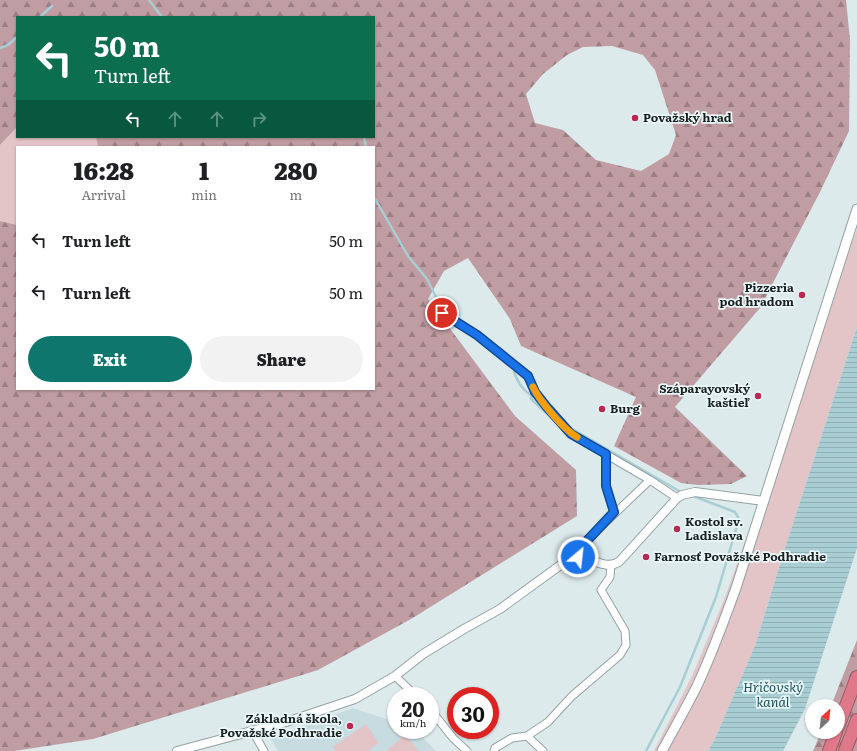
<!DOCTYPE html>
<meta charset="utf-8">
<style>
body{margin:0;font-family:Literata,serif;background:#f2f2f2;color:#202124;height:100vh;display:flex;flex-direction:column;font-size:15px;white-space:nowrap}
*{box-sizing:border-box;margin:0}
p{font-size:13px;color:#757577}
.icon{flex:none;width:22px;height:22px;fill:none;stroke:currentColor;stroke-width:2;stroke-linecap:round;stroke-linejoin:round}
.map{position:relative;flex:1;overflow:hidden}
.details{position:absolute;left:16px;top:146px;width:359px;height:244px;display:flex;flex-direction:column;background:#fff;border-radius:0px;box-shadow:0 1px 3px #0004}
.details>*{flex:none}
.banner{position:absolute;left:16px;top:16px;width:359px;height:122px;border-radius:0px;box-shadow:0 1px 3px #0004;background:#0b6e4f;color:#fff;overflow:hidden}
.needle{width:26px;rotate:27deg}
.controls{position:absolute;left:805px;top:699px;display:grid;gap:8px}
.controls a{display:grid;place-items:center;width:40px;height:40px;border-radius:50%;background:#fff;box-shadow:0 1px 3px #0004;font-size:20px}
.speed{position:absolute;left:387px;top:687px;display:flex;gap:8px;font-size:20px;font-weight:700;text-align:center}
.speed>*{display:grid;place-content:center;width:52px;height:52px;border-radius:50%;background:#fff;box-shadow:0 1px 3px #0004;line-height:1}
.speed small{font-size:10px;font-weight:400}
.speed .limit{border:6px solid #d22;background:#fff;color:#111}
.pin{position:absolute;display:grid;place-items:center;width:34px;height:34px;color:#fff;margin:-17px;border:2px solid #fff;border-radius:50%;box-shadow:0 1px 4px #0007}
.me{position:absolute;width:44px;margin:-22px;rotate:28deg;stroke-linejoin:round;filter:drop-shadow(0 0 3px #0008)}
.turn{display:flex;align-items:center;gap:14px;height:84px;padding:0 12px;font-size:18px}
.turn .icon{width:52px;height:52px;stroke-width:2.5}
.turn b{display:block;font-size:28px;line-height:34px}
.lanes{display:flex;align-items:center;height:38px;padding:0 12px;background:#0003;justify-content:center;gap:20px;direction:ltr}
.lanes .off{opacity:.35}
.eta{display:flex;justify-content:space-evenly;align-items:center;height:68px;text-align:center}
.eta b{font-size:24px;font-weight:800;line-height:28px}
.cta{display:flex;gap:8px;margin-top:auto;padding:8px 12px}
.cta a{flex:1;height:46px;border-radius:24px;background:#0f766e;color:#fff;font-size:16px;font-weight:800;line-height:46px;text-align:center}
.cta a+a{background:#f2f2f2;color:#202124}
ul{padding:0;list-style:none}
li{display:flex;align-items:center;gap:12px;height:52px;padding:0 12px}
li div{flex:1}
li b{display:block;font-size:15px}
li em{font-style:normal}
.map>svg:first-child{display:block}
.built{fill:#c6dce0}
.grass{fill:#e3c4c7}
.forest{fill:url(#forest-firs);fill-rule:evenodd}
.water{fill:url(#water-rules)}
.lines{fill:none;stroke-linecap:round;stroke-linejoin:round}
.stream{stroke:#a8ced4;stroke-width:2.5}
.minor-casing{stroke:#95a2a3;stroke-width:9}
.tertiary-casing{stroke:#95a2a3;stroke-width:10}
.secondary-casing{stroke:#95a2a3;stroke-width:11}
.motorway-casing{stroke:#9a5a65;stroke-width:14}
.minor{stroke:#fff;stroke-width:7}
.tertiary{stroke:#fff;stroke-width:8}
.secondary{stroke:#fff;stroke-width:9}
.motorway{stroke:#df798a;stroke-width:12}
.route-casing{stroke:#114b97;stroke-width:10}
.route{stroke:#1a73e8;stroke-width:7}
.slow{stroke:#f59e0b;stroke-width:7}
.poi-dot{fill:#b82850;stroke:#e9f7f9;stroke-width:1.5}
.labels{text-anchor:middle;stroke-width:3.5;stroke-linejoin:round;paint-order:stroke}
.poi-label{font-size:12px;font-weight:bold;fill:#1a1f1f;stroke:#e9f7f9;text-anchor:start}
.water-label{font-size:13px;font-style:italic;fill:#1d535b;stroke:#e9f7f9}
</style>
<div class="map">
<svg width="857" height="751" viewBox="0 0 857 751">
<defs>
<pattern id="forest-firs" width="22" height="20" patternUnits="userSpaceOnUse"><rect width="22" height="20" fill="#c09da2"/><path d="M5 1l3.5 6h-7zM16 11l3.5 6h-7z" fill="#9b7f83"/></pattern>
<pattern id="water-rules" width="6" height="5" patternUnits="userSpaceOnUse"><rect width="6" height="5" fill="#a8ced4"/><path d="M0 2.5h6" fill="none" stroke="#90b0b6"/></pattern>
</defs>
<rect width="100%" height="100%" fill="#dceaec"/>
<path class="built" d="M 353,708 L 396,722 L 396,730 L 415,730 L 436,751 L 278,751 L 270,738 Z"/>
<path class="grass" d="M 17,127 L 17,137 L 96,137 L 98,147 L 17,147 L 17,225 L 0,221 L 0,145 Z
M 857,229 L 857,327 L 785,548 L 755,646 L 714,741 L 708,751 L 654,751 L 692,676 L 724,600 Z
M 366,724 L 379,743 L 368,751 L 335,751 L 333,747 Z
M 405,735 L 419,751 L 386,751 Z"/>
<path class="forest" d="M 0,0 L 846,0 L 850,40 L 849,131 L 820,192 L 760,308 L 675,407 L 747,476 L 731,484 L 698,485 L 681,483 L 614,446 L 636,397 L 521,346 L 510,319 L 468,258 L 444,271 L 428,299 L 515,416 L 576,470 L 577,516 L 411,619 L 318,670 L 93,739 L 14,751 L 0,751 L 0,221 L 17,225 L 17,389 L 374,389 L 374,147 L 98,147 L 96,137 L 374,137 L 374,17 L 17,17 L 17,127 L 0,145 ZM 612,46 L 643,55 L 655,70 L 676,135 L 669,154 L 641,171 L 596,160 L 563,130 L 535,123 L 526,94 L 543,74 L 567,55 L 583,47 Z
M 857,640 L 857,751 L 813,751 L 821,732 L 838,732 L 838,706 L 831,706 Z"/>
<path class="water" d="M 857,327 L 857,548 L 805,709 L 783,751 L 708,751 L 714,741 L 755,646 L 785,548 Z"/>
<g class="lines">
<path class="stream" d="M 149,0 L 162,17
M 40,17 L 52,6
M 0,48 L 8,45 L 17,37
M 364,137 L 366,147
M 374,197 L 408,256 L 427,279 L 439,303 L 450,313 L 482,334
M 514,372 C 518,382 522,390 532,396 L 531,399 L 557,423
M 574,430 L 679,491
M 646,751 L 680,687 L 716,597 L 739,519 L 735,512 L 693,496"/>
<defs>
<path id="minor" d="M 436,306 L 442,313 L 477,335 L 528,376 L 535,392 L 546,406 L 571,434 L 650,480 L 677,498
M 607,454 L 606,486 L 614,512
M 578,557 L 582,546 L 588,539 L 650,480
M 395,676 L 416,696
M 430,709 L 453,738 L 467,751
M 252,730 L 264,751
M 527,736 L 543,751
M 494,751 L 495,748 L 512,738 L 527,736 L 548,722 L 572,696 L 620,655 L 626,645 L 625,631 L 601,590 L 610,577 L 611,565"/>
<path id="tertiary" d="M 177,751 L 286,722 L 355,699 L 395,676 L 423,654 L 464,629 L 500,609 L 566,561 C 590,551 601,572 619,562 L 677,498 L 682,495 L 695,492 L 764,501"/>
<path id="secondary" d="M 662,751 C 674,729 686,708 697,686 C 712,654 724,621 736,588 L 857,209"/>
<path id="motorway" d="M 838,727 L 857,677
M 829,751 L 836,732
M 845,751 L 857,720"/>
</defs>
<use href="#minor" class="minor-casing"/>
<use href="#tertiary" class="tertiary-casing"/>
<use href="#secondary" class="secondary-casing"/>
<use href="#motorway" class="motorway-casing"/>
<use href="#minor" class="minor"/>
<use href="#tertiary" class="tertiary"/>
<use href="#secondary" class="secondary"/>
<use href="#motorway" class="motorway"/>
</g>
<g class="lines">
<defs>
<path id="route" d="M 442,313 L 477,335 L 528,376 L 535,392 L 546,406 L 571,434 L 606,454 L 606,486 L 614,512 L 582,546 L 578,557"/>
</defs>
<use href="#route" class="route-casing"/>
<use href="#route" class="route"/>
<path class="slow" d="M 533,387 C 539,400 564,430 577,437"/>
</g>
<g class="poi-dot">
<circle cx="635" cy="118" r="4"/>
<circle cx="802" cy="295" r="4"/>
<circle cx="758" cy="396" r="4"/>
<circle cx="602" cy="409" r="4"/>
<circle cx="677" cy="529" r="4"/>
<circle cx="646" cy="557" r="4"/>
<circle cx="350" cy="726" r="4"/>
</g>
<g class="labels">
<g class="poi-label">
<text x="643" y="122">Považský hrad</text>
<text x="794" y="292" text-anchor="end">Pizzeria<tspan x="794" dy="14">pod hradom</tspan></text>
<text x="750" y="393" text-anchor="end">Száparayovský<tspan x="750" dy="14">kaštieľ</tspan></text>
<text x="610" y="413">Burg</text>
<text x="685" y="526">Kostol sv.<tspan x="685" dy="14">Ladislava</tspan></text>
<text x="654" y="561">Farnosť Považské Podhradie</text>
<text x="342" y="723" text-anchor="end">Základná škola,<tspan x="342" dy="14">Považské Podhradie</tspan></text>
</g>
<g class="water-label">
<text x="773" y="692">Hričovský<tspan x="773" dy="15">kanál</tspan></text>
</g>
</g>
</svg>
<div class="controls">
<a><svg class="needle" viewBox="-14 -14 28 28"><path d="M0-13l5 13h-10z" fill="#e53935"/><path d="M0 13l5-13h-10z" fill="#757577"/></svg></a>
</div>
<div class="speed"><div>20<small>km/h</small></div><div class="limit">30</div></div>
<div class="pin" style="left:442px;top:313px;background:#d93025"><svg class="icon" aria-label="arrive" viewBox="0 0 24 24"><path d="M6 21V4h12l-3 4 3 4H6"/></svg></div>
<svg class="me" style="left:578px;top:557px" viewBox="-20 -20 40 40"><circle r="17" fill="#1a73e8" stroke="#fff" stroke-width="3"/><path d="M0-11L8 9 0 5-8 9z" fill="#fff"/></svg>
<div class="banner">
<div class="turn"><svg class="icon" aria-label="left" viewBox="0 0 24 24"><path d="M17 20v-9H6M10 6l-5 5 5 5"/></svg><div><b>50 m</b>Turn left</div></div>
<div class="lanes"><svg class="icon" aria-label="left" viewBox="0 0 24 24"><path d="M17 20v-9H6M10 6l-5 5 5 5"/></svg><svg class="icon off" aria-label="ahead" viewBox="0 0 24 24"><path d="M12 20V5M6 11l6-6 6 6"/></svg><svg class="icon off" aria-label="ahead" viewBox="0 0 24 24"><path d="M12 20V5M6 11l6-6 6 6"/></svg><svg class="icon off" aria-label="right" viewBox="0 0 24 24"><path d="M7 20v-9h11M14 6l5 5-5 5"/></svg></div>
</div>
<section class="details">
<div class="eta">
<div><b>16:28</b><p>Arrival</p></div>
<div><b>1</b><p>min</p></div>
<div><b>280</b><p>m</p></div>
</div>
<ul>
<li><svg class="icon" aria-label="left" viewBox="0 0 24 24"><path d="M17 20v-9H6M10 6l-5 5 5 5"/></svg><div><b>Turn left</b></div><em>50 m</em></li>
<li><svg class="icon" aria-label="left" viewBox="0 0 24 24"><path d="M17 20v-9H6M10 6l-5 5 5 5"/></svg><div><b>Turn left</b></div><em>50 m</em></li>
</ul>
<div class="cta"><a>Exit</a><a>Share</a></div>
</section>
</div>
